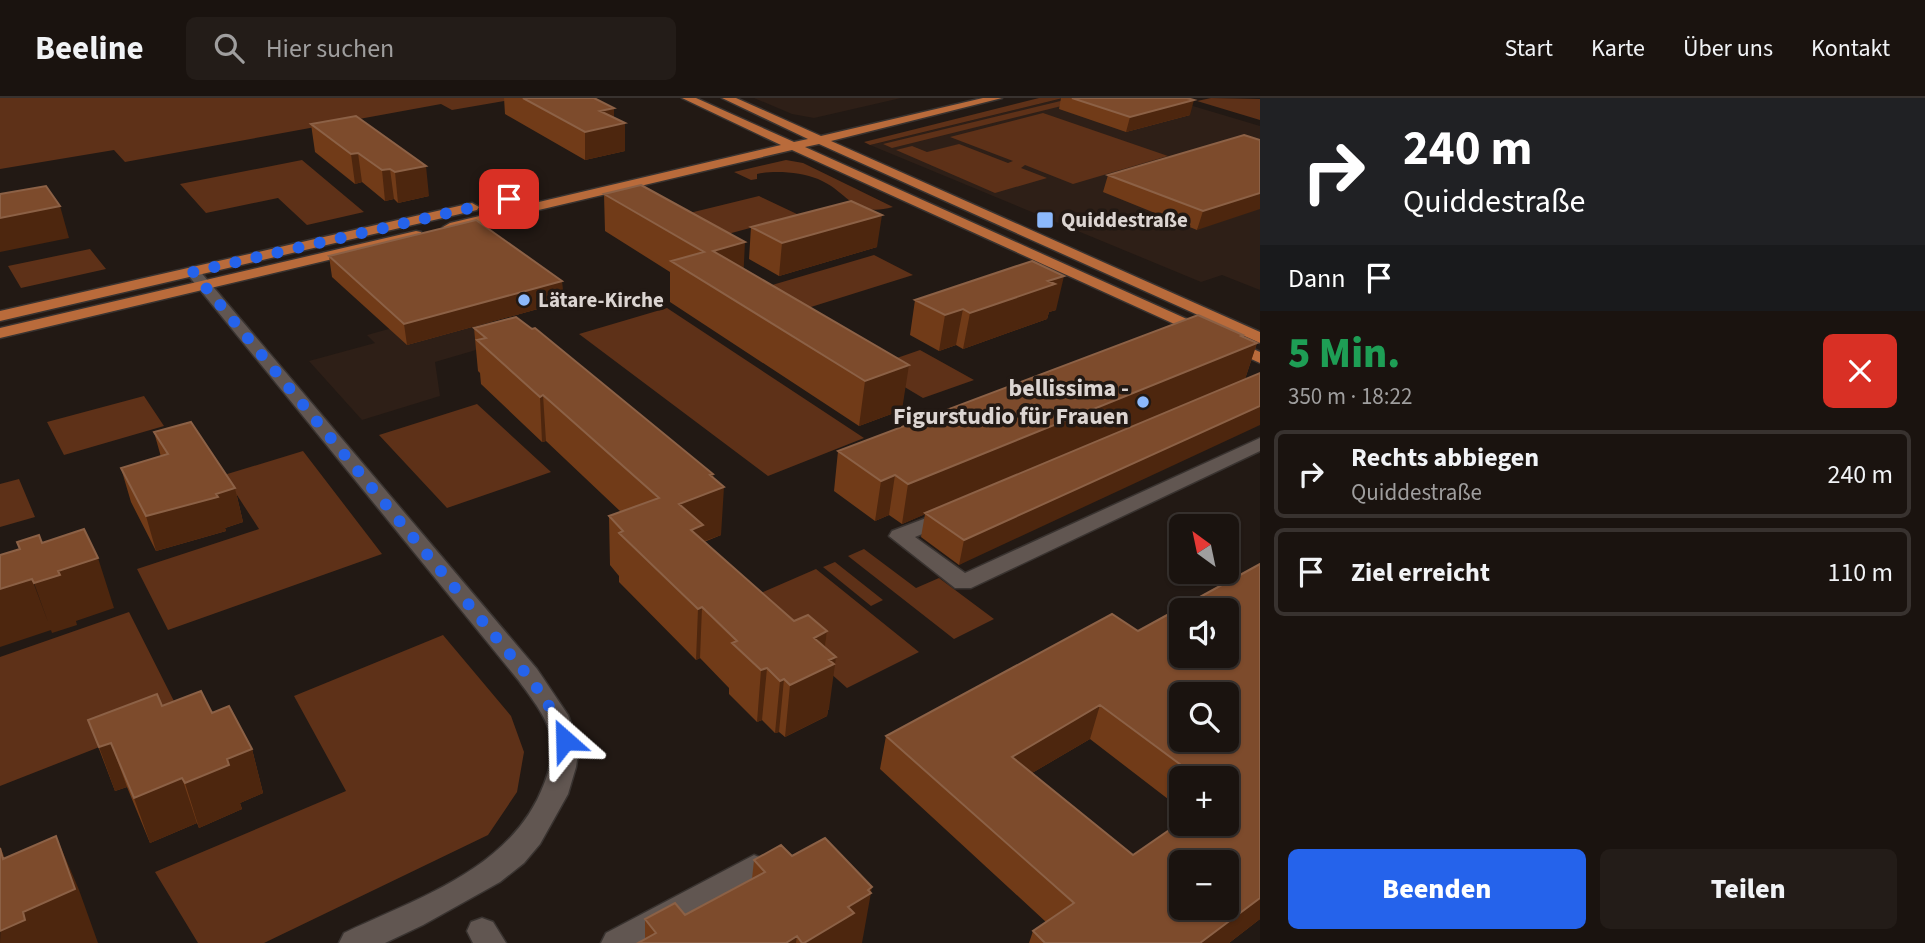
<!DOCTYPE html>
<html lang="de">
<meta charset="utf-8">
<style>
body{margin:0;font-family:"Source Sans 3",sans-serif;background:#231c18;color:#f1f3f6;height:100vh;display:flex;flex-direction:column;font-size:26px;white-space:nowrap}
*{box-sizing:border-box;margin:0}
p{font-size:23px;color:#9f9e9e}
.icon{flex:none;width:38px;height:38px;fill:none;stroke:currentColor;stroke-width:2;stroke-linecap:round;stroke-linejoin:round}
.map{position:relative;flex:1;overflow:hidden}
.panel{display:flex;flex-direction:column;background:#1a130f;width:665px}
.panel>*{flex:none}
.banner{background:#202124;color:#fff;overflow:hidden}
.needle{width:46px;rotate:327deg}
.tools{position:absolute;left:1169px;top:416px;display:grid;gap:14px}
.tools a{display:grid;place-items:center;width:70px;height:70px;border-radius:10px;background:#1a130f;box-shadow:0 2px 5px #0004,0 0 0 2px #38322f;font-size:35px}
.pin{position:absolute;display:grid;place-items:center;width:60px;height:60px;color:#fff;margin:-30px;border-radius:14px;box-shadow:0 4px 10px #0006}
.me{position:absolute;width:77px;margin:-38px;rotate:335deg;stroke-linejoin:round;filter:drop-shadow(0 0 5px #0008)}
.turn{display:flex;align-items:center;gap:24px;height:147px;padding:0 28px;font-size:32px}
.turn .icon{width:91px;height:91px;stroke-width:2.5}
.turn b{display:block;font-size:49px;line-height:60px}
.then{display:flex;align-items:center;height:66px;padding:0 28px;background:#0003;gap:14px;font-size:26px}
.round{display:grid;place-items:center;flex:none;width:74px;height:74px;border-radius:10px;background:#231c18}
.summary{display:flex;align-items:center;justify-content:space-between;height:119px;padding:0 28px}
h1{font-size:42px;font-weight:800;line-height:52px;color:#1e9e55}
.primary-button{display:flex;gap:14px;margin-top:auto;padding:14px 28px}
.primary-button a{flex:1;height:80px;border-radius:10px;background:#2563eb;color:#fff;font-size:28px;font-weight:800;line-height:80px;text-align:center}
.primary-button a+a{background:#231c18;color:#f1f3f6}
ul{padding:0;list-style:none}
li{display:flex;align-items:center;gap:21px;height:88px;margin:0 14px 10px;padding:0 14px;border:4px solid #38322f;border-radius:10px}
li div{flex:1}
li b{display:block;font-size:26px}
li em{font-style:normal}
header{display:flex;align-items:center;gap:42px;box-sizing:border-box;height:98px;padding:0 35px;background:#1a130f;border-bottom:2px solid #38322f}
header strong{font-size:33px}
nav{display:flex;gap:38px;margin-inline-start:auto;font-size:24px}
.search{width:490px;height:63px;background:#231c18;display:flex;align-items:center;gap:18px;box-sizing:border-box;padding:0 24px;border-radius:10px;color:#9f9e9e;font-size:26px}
main{display:flex;flex:1;min-height:0}
.map>svg:first-child{display:block}
.built{fill:#2e1f17}
.green{fill:#5e3118}
.lines{fill:none;stroke-linecap:round;stroke-linejoin:round}
.minor-casing{stroke:#393330;stroke-width:3}
.major-casing{stroke:#393330;stroke-width:3}
.minor{fill:#615651;fill-rule:evenodd}
.major{fill:#b96b3b;fill-rule:evenodd}
.wall{fill:#713b18;fill-rule:evenodd}
.shaded-wall{fill:#4d260e}
.building{fill:#7d4b2c;stroke:#8c6146;stroke-width:2;fill-rule:evenodd}
.route{stroke:#2563eb;stroke-width:12;stroke-dasharray:0 21.6}
.poi-dot{fill:#8cb9fc;stroke:#221914;stroke-width:2.5}
.labels{text-anchor:middle;stroke-width:7;stroke-linejoin:round;paint-order:stroke}
.far-poi-label{font-size:21px;font-weight:bold;fill:#dcd5d2;stroke:#221914;text-anchor:start}
.poi-label{font-size:24px;font-weight:bold;fill:#dcd5d2;stroke:#221914;text-anchor:end}
</style>
<header>
<strong>Beeline</strong>
<div class="search"><svg class="icon" aria-label="search" viewBox="0 0 24 24"><circle cx="10" cy="10" r="6"/><path d="M15 15l6 6"/></svg>Hier suchen</div>
<nav><a>Start</a><a>Karte</a><a>Über uns</a><a>Kontakt</a></nav>
</header>
<main>
<div class="map">
<svg width="1260" height="845" viewBox="0 0 1260 845">
<rect width="100%" height="100%" fill="#221914"/>
<path class="built" d="M 754,0 L 901,0 L 814,20 L 792,16 Z
M 1063,0 L 1166,0 L 1260,28 L 1260,192 L 1222,177 L 1201,184 L 870,47 Z
M 472,208 L 513,241 L 435,264 L 440,298 L 362,322 L 309,263 L 375,245 L 367,237 Z"/>
<path class="green" d="M 0,0 L 521,0 L 452,12 L 441,6 L 125,64 L 114,52 L 0,71 Z
M 1039,0 L 1063,0 L 870,47 L 864,44 Z
M 1073,0 L 1094,0 L 892,50 L 883,46 Z
M 1211,0 L 1260,1 L 1260,22 L 1197,3 Z
M 1043,15 L 1168,58 L 1073,86 L 1025,67 L 1021,70 L 1047,80 L 995,95 L 896,52 L 912,48 L 927,54 L 959,46 L 1008,65 L 1013,63 L 950,39 Z
M 302,62 L 364,114 L 307,127 L 278,100 L 206,115 L 180,86 Z
M 786,62 L 803,65 L 893,109 C 852,120 849,94 818,81 C 801,74 774,72 757,76 L 757,81 L 751,82 L 734,74 Z
M 759,98 L 799,117 L 698,144 L 661,122 Z
M 90,151 L 106,171 L 21,190 L 8,168 Z
M 874,157 L 913,177 L 779,219 L 742,196 Z
M 667,210 L 864,340 L 768,378 L 579,236 Z
M 920,252 L 974,282 L 923,300 L 871,269 Z
M 144,298 L 164,328 L 64,357 L 47,324 Z
M 477,306 L 551,374 L 447,410 L 379,337 Z
M 303,353 L 382,456 L 168,532 L 137,471 L 259,431 L 224,377 Z
M 19,381 L 35,419 L 0,429 L 0,386 Z
M 864,451 L 916,490 L 939,480 L 994,521 L 954,541 L 848,458 Z
M 835,464 L 883,502 L 871,508 L 823,469 Z
M 816,471 L 919,554 L 847,590 L 747,501 Z
M 129,514 L 181,617 L 0,688 L 0,559 Z
M 443,537 L 511,618 L 524,654 L 517,694 L 488,737 L 264,845 L 198,845 L 155,774 L 346,693 L 294,598 Z"/>
<g class="lines">
<defs>
<path id="minor" d="M 193,169 L 198,171 L 537,571 L 568,617 L 579,648 L 576,669 L 568,696 L 540,746 L 524,765 L 500,784 L 423,827 L 385,845 L 339,845 L 344,835 C 419,799 512,771 544,686 C 549,673 554,658 552,644 C 549,621 532,601 519,583 L 188,177 L 185,174 L 188,171 Z
M 1260,340 L 1260,353 L 971,490 L 955,490 L 889,438 L 892,433 L 942,414 L 956,414 L 959,418 L 956,422 L 915,439 L 965,475 Z
M 754,757 L 764,761 L 769,769 L 764,777 L 645,845 L 601,845 L 606,835 Z
M 482,820 L 493,824 L 506,845 L 473,845 L 467,833 L 471,824 Z"/>
<path id="major" d="M 682,0 L 696,0 L 794,44 L 808,41 L 722,0 L 736,0 L 821,38 L 983,0 L 1002,0 L 831,43 L 1260,234 L 1260,245 L 819,46 L 805,49 L 1260,254 L 1260,265 L 792,52 L 450,133 L 443,129 L 450,125 L 781,47 Z
M 472,105 L 479,109 L 477,112 L 0,223 L 0,213 Z
M 416,133 L 421,134 L 421,140 L 0,240 L 0,230 Z"/>
</defs>
<use href="#minor" class="minor-casing"/>
<use href="#major" class="major-casing"/>
<use href="#minor" class="minor"/>
<use href="#major" class="major"/>
</g>
<path class="wall" d="M 504,0 L 594,0 L 614,10 L 614,20 L 625,53 L 585,62 L 505,16 Z
M 1061,0 L 1187,0 L 1190,17 L 1126,34 L 1059,11 Z
M 356,18 L 429,98 L 398,105 L 394,101 L 385,103 L 362,84 L 355,86 L 315,54 L 311,26 Z
M 1244,37 L 1197,132 L 1103,94 L 1108,77 Z
M 604,96 L 744,171 L 902,312 L 859,328 L 670,204 L 670,174 L 605,133 Z
M 751,129 L 877,149 L 779,178 L 749,161 Z
M 329,158 L 562,183 L 563,204 L 407,247 L 332,179 Z
M 915,202 L 1056,212 L 1049,214 L 1047,221 L 963,251 L 956,247 L 939,253 L 910,237 Z
M 474,230 L 713,376 L 721,437 L 704,444 L 794,523 L 827,533 L 825,549 L 829,611 L 828,612 L 827,618 L 785,639 L 779,634 L 775,635 L 762,622 L 757,624 L 729,596 L 729,590 L 700,560 L 696,562 L 619,484 L 619,478 L 610,467 L 609,418 L 621,414 L 546,343 L 542,344 L 481,286 L 480,275 L 478,273 Z
M 1243,239 L 1257,245 L 1245,281 L 959,467 L 921,439 L 925,416 L 902,426 L 889,417 L 875,423 L 834,393 L 838,353 Z
M 154,334 L 235,390 L 243,424 L 225,430 L 226,433 L 156,453 L 131,404 L 121,370 L 161,359 Z
M 1260,466 L 1260,821 L 1229,845 L 1029,845 L 1033,833 L 1046,824 L 880,671 L 886,638 L 1138,533 ZM 1090,641 L 1181,711 L 1181,681 L 1227,681 L 1227,726 L 1133,757 L 1032,675 Z
M 162,608 L 212,615 L 252,651 L 263,695 L 240,705 L 242,711 L 199,730 L 197,725 L 150,745 L 127,689 L 115,693 L 88,622 Z
M 754,762 L 862,845 L 638,845 L 645,841 L 645,821 L 685,817 L 752,781 Z"/>
<path class="shaded-wall" d="M 1194,2 L 1190,17 L 1126,34 L 1130,19 Z
M 614,10 L 614,27 L 625,25 L 625,53 L 585,62 L 585,34 L 600,13 Z
M 358,55 L 362,84 L 355,86 L 351,56 Z
M 426,68 L 429,98 L 398,105 L 395,74 Z
M 390,71 L 394,101 L 385,103 L 382,72 Z
M 1260,95 L 1260,111 L 1197,132 L 1203,113 Z
M 60,108 L 69,140 L 0,154 L 0,120 Z
M 882,117 L 877,149 L 779,178 L 782,145 Z
M 745,144 L 743,184 L 713,153 Z
M 1064,178 L 1056,212 L 1049,214 L 1047,221 L 963,251 L 970,215 L 1048,183 Z
M 562,183 L 563,204 L 407,247 L 404,226 Z
M 963,211 L 956,247 L 939,253 L 945,217 Z
M 1243,237 L 1238,252 L 1257,245 L 1245,281 L 902,426 L 908,386 Z
M 909,267 L 902,312 L 859,328 L 865,283 Z
M 543,297 L 546,343 L 542,344 L 540,299 Z
M 1260,308 L 1260,327 L 959,467 L 964,442 Z
M 713,376 L 712,393 L 724,389 L 721,437 L 702,444 L 701,477 L 679,406 L 710,377 Z
M 895,377 L 889,417 L 875,423 L 881,383 Z
M 235,390 L 243,424 L 225,430 L 226,433 L 156,453 L 146,418 Z
M 98,460 L 114,510 L 76,523 L 77,527 L 52,535 L 34,485 L 58,473 Z
M 32,481 L 51,532 L 0,549 L 0,491 Z
M 702,509 L 700,560 L 696,562 L 698,511 Z
M 827,533 L 822,572 L 829,562 L 836,559 L 829,611 L 828,612 L 827,618 L 785,639 L 790,587 L 814,540 Z
M 767,570 L 762,622 L 757,624 L 761,572 Z
M 784,581 L 779,634 L 775,635 L 780,583 Z
M 1100,607 L 1090,641 L 1003,692 L 1012,659 Z
M 111,645 L 127,689 L 115,693 L 99,649 Z
M 252,651 L 263,695 L 240,705 L 242,711 L 199,730 L 185,685 L 227,661 Z
M 182,680 L 197,725 L 150,745 L 134,700 Z
M 56,738 L 79,792 L 98,845 L 0,845 L 3,761 L 0,749 L 24,801 Z
M 872,789 L 862,845 L 804,845 L 868,792 Z
M 1260,800 L 1260,821 L 1229,845 L 1200,845 Z
M 797,838 L 796,845 L 786,845 Z"/>
<path class="building" d="M 523,0 L 594,0 L 614,10 L 600,13 L 625,25 L 585,34 Z
M 1072,0 L 1187,0 L 1194,2 L 1130,19 Z
M 356,18 L 426,68 L 395,74 L 390,71 L 382,72 L 358,55 L 351,56 L 311,26 Z
M 1244,37 L 1260,42 L 1260,95 L 1203,113 L 1108,77 Z
M 641,87 L 745,144 L 713,153 L 909,267 L 865,283 L 671,163 L 704,154 L 604,96 Z
M 46,88 L 60,108 L 0,120 L 0,96 Z
M 851,103 L 882,117 L 782,145 L 751,129 Z
M 476,122 L 562,183 L 404,226 L 329,158 Z
M 1032,163 L 1064,178 L 1048,183 L 1055,186 L 970,215 L 963,211 L 945,217 L 915,202 Z
M 1198,217 L 1243,237 L 1241,238 L 1257,245 L 908,386 L 895,377 L 881,383 L 838,353 Z
M 516,219 L 532,231 L 535,230 L 713,376 L 710,377 L 724,389 L 679,406 L 703,427 L 691,432 L 794,523 L 808,517 L 827,533 L 814,540 L 836,559 L 829,562 L 834,566 L 790,587 L 784,581 L 780,583 L 767,570 L 761,572 L 732,545 L 737,543 L 702,509 L 698,511 L 619,435 L 623,433 L 609,418 L 659,400 L 543,297 L 540,299 L 477,242 L 486,240 L 474,230 Z
M 1260,275 L 1260,308 L 964,442 L 925,415 Z
M 191,324 L 235,390 L 216,396 L 218,399 L 146,418 L 121,370 L 168,356 L 154,334 Z
M 84,431 L 98,460 L 58,473 L 60,477 L 34,485 L 32,481 L 0,491 L 0,457 L 20,451 L 17,444 L 39,437 L 42,445 Z
M 1260,466 L 1260,800 L 1200,845 L 1045,845 L 1033,833 L 1074,805 L 886,638 L 1112,516 L 1138,533 ZM 1181,513 L 1227,513 L 1227,558 L 1181,558 ZM 1181,597 L 1227,597 L 1227,642 L 1181,642 ZM 1100,607 L 1200,681 L 1227,681 L 1227,726 L 1181,726 L 1181,724 L 1133,757 L 1012,659 ZM 1181,765 L 1227,765 L 1227,810 L 1181,810 Z
M 201,593 L 212,615 L 229,608 L 252,651 L 227,661 L 229,667 L 185,685 L 182,680 L 134,700 L 111,645 L 99,649 L 88,622 L 157,596 L 162,608 Z
M 56,738 L 75,791 L 23,814 L 25,822 L 0,833 L 0,750 L 3,761 Z
M 825,740 L 872,789 L 868,792 L 871,795 L 848,809 L 854,815 L 804,845 L 802,845 L 797,838 L 786,845 L 638,845 L 656,835 L 645,821 L 675,805 L 685,817 L 765,774 L 754,762 L 781,747 L 792,758 Z"/>
<g class="lines">
<path class="route" d="M 509,101 L 193,174 L 528,578 L 546,602 L 565,642"/>
</g>
<g class="poi-dot">
<rect x="1036" y="113" width="18" height="18" rx="3.5"/>
<circle cx="524" cy="202" r="7"/>
<circle cx="1143" cy="304" r="7"/>
</g>
<g class="labels">
<g class="far-poi-label">
<text x="1061" y="129">Quiddestraße</text>
<text x="538" y="209">Lätare-Kirche</text>
</g>
<g class="poi-label">
<text x="1129" y="298">bellissima -<tspan x="1129" dy="28">Figurstudio für Frauen</tspan></text>
</g>
</g>
</svg>
<div class="tools">
<a><svg class="needle" viewBox="-14 -14 28 28"><path d="M0-13l5 13h-10z" fill="#e53935"/><path d="M0 13l5-13h-10z" fill="#9f9e9e"/></svg></a>
<a><svg class="icon" aria-label="sound" viewBox="0 0 24 24"><path d="M4 9h4l5-4v14l-5-4H4zM17 9q2 3 0 6"/></svg></a>
<a><svg class="icon" aria-label="search" viewBox="0 0 24 24"><circle cx="10" cy="10" r="6"/><path d="M15 15l6 6"/></svg></a>
<a>+</a>
<a>−</a>
</div>
<div class="pin" style="left:509px;top:101px;background:#d93025"><svg class="icon" aria-label="arrive" viewBox="0 0 24 24"><path d="M6 21V4h12l-3 4 3 4H6"/></svg></div>
<svg class="me" style="left:565px;top:642px" viewBox="-20 -20 40 40"><path d="M0-17L14 15 0 8-14 15z" fill="#2563eb" stroke="#fff" stroke-width="4"/></svg>
</div>
<section class="panel">
<div class="banner">
<div class="turn"><svg class="icon" aria-label="right" viewBox="0 0 24 24"><path d="M7 20v-9h11M14 6l5 5-5 5"/></svg><div><b>240 m</b>Quiddestraße</div></div>
<div class="then">Dann<svg class="icon" aria-label="arrive" viewBox="0 0 24 24"><path d="M6 21V4h12l-3 4 3 4H6"/></svg></div>
</div>
<div class="summary"><div><h1>5 Min.</h1><p>350 m · 18:22</p></div><a class="round" style="background:#d93025;color:#fff"><svg class="icon" aria-label="close" viewBox="0 0 24 24"><path d="M6 6l12 12M18 6L6 18"/></svg></a></div>
<ul>
<li><svg class="icon" aria-label="right" viewBox="0 0 24 24"><path d="M7 20v-9h11M14 6l5 5-5 5"/></svg><div><b>Rechts abbiegen</b><p>Quiddestraße</p></div><em>240 m</em></li>
<li><svg class="icon" aria-label="arrive" viewBox="0 0 24 24"><path d="M6 21V4h12l-3 4 3 4H6"/></svg><div><b>Ziel erreicht</b></div><em>110 m</em></li>
</ul>
<div class="primary-button"><a>Beenden</a><a>Teilen</a></div>
</section>
</main>
